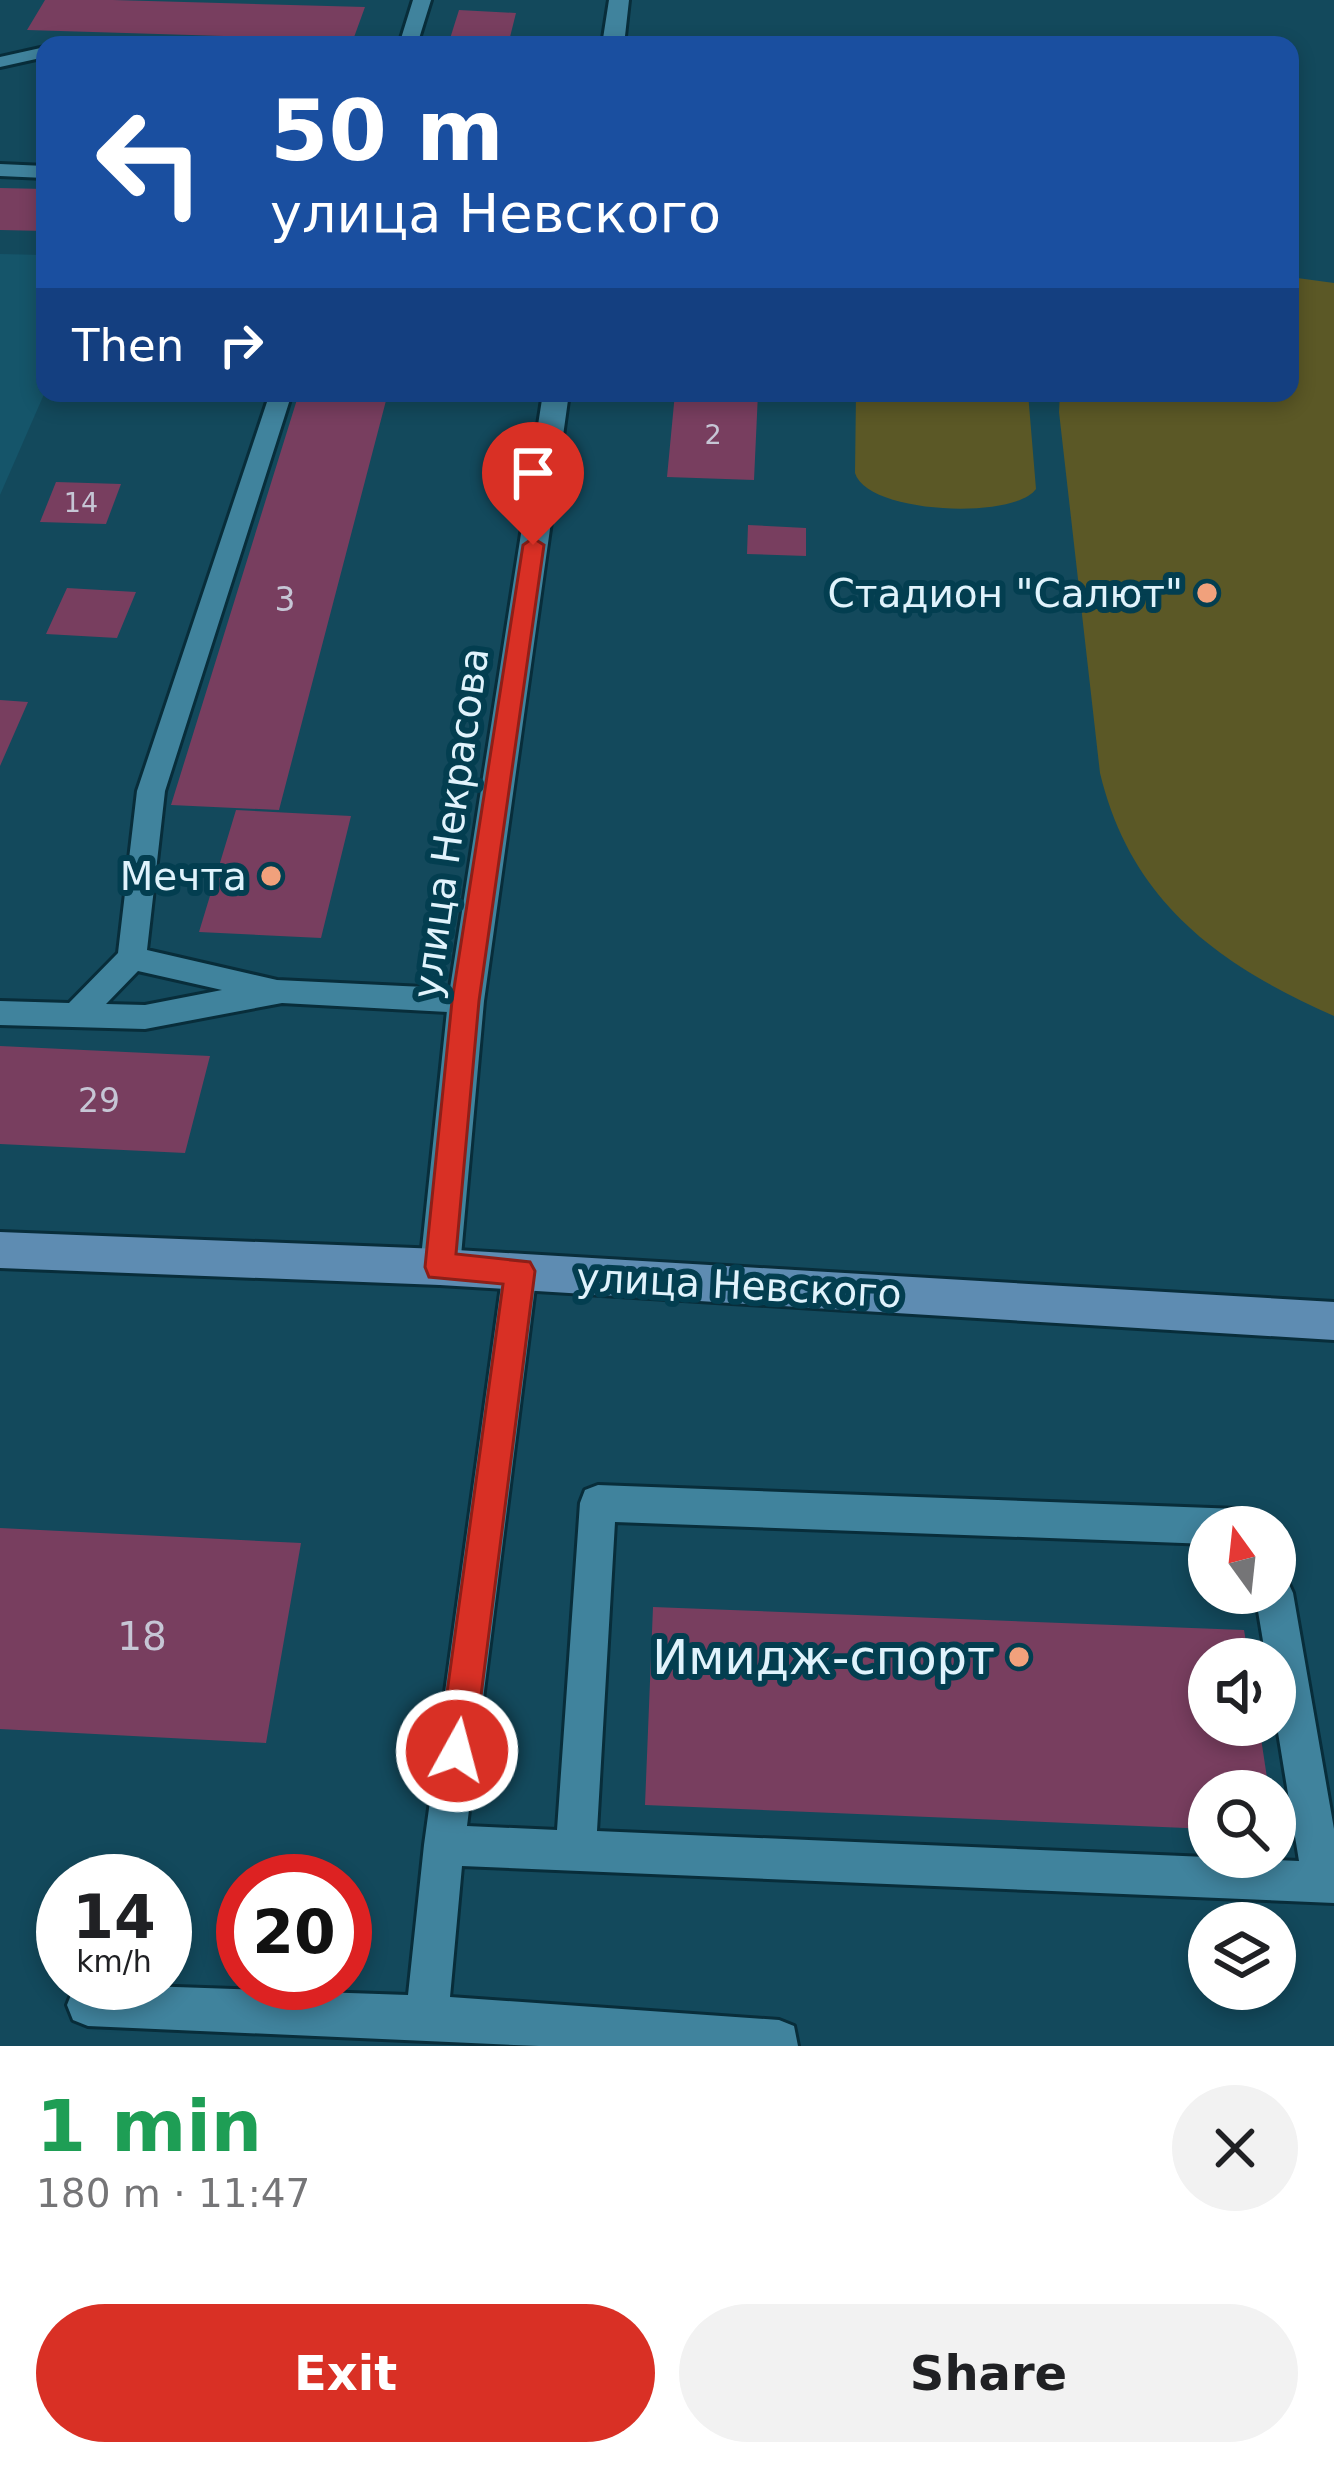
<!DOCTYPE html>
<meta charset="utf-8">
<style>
body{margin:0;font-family:"DejaVu Sans",sans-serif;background:#f2f2f2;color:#202124;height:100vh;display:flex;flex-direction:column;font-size:45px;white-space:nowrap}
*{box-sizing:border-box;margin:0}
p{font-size:39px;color:#757577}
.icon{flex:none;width:66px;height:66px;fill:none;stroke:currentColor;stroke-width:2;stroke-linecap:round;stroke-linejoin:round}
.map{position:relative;height:2046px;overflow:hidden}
.side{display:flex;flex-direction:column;background:#fff;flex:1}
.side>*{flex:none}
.hud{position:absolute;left:36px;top:36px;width:1263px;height:366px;border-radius:24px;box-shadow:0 6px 18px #0003;background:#1a4fa0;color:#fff;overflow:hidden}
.needle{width:78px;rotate:345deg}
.buttons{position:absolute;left:1188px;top:1506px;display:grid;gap:24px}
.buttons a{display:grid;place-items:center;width:108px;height:108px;border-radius:50%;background:#fff;box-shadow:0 6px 18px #0003;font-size:60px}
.speed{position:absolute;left:36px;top:1854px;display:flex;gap:24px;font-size:60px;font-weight:700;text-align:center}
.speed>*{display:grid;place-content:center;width:156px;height:156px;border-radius:50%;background:#fff;box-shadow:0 6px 18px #0003;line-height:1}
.speed small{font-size:30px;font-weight:400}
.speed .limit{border:18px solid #d22;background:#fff;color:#111}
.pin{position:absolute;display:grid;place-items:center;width:102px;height:102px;color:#fff;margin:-123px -51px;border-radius:50% 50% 50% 0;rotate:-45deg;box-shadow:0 0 12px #0007}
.pin .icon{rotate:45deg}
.me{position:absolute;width:132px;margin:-66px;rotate:7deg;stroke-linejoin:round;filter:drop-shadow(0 0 9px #0008)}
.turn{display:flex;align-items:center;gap:42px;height:252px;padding:0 36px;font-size:54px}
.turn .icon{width:156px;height:156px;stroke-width:2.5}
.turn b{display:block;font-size:84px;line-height:102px}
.then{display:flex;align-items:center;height:114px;padding:0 36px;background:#0003;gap:24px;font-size:45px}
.round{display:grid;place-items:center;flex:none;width:126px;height:126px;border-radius:63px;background:#f2f2f2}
.overview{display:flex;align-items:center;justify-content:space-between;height:204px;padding:0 36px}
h1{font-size:72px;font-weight:600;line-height:90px;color:#1e9e55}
.action{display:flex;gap:24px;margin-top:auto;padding:24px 36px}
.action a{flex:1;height:138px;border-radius:72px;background:#d93025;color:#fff;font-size:48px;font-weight:600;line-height:138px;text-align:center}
.action a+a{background:#f2f2f2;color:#202124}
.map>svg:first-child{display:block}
.built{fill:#15556a}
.green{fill:#5b5826}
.building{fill:#783e5f}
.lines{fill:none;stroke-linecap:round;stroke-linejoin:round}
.lane-casing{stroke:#082d3a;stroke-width:6}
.street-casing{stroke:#082d3a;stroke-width:6}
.secondary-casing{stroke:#082d3a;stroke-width:6}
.lane{fill:#40839d;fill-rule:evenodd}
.street{fill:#40839d;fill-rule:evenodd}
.secondary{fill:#5e8cb2;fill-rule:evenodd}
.route{fill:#d93025;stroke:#8d1f18;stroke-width:3}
.poi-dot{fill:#f1a17c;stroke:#033e50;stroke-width:4.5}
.labels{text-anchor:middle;stroke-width:12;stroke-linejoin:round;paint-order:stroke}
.far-number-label{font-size:27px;fill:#c6c6d5}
.number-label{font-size:33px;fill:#c6c6d5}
.poi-label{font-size:39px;fill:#e0f3fc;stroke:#033e50;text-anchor:end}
.street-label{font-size:39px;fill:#e0f3fc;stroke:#033e50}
.near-number-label{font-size:39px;fill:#c6c6d5}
.near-poi-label{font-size:48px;fill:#e0f3fc;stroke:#033e50;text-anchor:end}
</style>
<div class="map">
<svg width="1334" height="2046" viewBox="0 0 1334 2046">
<rect width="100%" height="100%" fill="#13495c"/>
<path class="built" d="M 0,254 L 45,255 L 45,392 L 0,495 Z"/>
<path class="green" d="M 1290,277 L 1334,283 L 1334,1016 C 1219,965 1131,902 1100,773 L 1059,412 L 1060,393 L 1290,393 Z
M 856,393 L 1028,393 L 1036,489 C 1014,520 867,514 855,473 Z"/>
<path class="building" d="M 45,0 L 113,0 L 365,7 L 353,40 L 27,30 Z
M 459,10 L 516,13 L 508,45 L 448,45 Z
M 0,188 L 45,189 L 45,231 L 0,230 Z
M 299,393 L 388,393 L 279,810 L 171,805 Z
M 675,393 L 758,393 L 754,480 L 667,477 Z
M 56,482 L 121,484 L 106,524 L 40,522 Z
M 748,525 L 806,528 L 806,556 L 747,554 Z
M 67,588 L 136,592 L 117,638 L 46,634 Z
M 0,700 L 28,702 L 0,766 Z
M 236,810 L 351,816 L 321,938 L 199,932 Z
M 0,1046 L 210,1056 L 185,1153 L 0,1144 Z
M 0,1528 L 301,1543 L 266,1743 L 0,1729 Z
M 653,1607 L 1244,1630 L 1249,1659 L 1209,1659 L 1209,1725 L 1259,1725 L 1269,1791 L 1209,1791 L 1209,1829 L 645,1805 Z"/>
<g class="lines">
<defs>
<path id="lane" d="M 413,0 L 431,0 L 417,45 L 399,45 Z
M 112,40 L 340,40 L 349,45 L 103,45 Z
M 45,47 L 45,57 L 0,67 L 0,57 Z
M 0,164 L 45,166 L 45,178 L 0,176 Z
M 270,393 L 292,393 L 165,791 L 147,950 L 277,980 L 466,989 L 477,992 L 481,1001 L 477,1010 L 466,1013 L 282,1003 L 145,1029 L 0,1025 L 0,1001 L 69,1003 L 118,953 L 137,791 ZM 138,971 L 222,990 L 145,1005 L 106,1004 Z
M 520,1256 L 532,1260 L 537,1271 L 467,1826 L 557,1830 L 580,1503 L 585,1490 L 598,1485 L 1238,1509 L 1251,1514 L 1256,1527 L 1209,1527 L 1209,1544 L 615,1522 L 597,1831 L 1299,1861 L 1275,1714 L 1275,1659 L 1266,1659 L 1255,1593 L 1275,1593 L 1275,1575 L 1287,1580 L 1293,1593 L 1334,1829 L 1334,1903 L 462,1866 L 450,1997 L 779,2020 L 794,2026 L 798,2046 L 539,2046 L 88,2026 L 73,2020 L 67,2005 L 73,1990 L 88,1984 L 408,1995 L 424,1845 L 503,1271 L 508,1260 Z"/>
<path id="street" d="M 609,0 L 629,0 L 624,45 L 602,45 Z
M 543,393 L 569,393 L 484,1001 L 460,1267 L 454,1280 L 440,1285 L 426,1280 L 420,1267 L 448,1001 Z"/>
<path id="secondary" d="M 0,1232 L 440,1249 L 1334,1302 L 1334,1340 L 440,1285 L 0,1268 Z"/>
</defs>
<use href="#lane" class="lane-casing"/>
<use href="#street" class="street-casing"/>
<use href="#secondary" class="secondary-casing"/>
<use href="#lane" class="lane"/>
<use href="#street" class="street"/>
<use href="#secondary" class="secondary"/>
</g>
<path class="route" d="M 533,538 L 544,545 L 479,1001 L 456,1254 L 530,1262 L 535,1271 L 474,1751 L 469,1764 L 457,1769 L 444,1764 L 439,1751 L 503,1284 L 429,1277 L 425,1267 L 452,1001 L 523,545 Z"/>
<g class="poi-dot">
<circle cx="1207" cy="593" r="12"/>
<circle cx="271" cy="876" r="12"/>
<circle cx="1019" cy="1657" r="12"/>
</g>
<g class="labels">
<g class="far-number-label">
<text x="713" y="444">2</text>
<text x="81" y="512">14</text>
</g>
<g class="number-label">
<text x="285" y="611">3</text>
<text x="99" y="1112">29</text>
</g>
<g class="poi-label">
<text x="1183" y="607">Стадион "Салют"</text>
<text x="247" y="890">Мечта</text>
</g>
<g class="street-label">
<text transform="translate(450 823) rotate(-82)" y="14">улица Некрасова</text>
<text transform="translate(739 1285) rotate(3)" y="14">улица Невского</text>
</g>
<g class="near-number-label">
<text x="142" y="1650">18</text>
</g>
<g class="near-poi-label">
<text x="995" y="1674">Имидж-спорт</text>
</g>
</g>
</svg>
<div class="buttons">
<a><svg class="needle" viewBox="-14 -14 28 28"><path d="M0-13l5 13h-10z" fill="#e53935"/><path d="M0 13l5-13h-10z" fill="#757577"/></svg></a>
<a><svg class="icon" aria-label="sound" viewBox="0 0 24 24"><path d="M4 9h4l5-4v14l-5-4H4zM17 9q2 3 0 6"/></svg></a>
<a><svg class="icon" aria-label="search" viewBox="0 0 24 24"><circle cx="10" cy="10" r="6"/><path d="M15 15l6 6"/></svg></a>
<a><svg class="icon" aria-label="layers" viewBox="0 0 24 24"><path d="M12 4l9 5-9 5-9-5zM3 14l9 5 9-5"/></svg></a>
</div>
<div class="speed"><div>14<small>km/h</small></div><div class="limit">20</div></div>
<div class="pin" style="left:533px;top:545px;background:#d93025"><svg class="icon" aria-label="arrive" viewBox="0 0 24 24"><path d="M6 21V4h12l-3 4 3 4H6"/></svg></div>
<svg class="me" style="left:457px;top:1751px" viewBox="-20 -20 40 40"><circle r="17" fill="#d93025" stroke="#fff" stroke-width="3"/><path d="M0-11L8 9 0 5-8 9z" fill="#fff"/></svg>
<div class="hud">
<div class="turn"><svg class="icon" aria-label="left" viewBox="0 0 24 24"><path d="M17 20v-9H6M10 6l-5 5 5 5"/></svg><div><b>50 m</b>улица Невского</div></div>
<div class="then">Then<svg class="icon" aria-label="right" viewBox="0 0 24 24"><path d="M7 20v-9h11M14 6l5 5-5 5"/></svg></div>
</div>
</div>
<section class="side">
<div class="overview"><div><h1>1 min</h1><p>180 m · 11:47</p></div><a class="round"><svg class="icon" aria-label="close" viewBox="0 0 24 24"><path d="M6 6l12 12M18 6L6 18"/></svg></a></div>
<div class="action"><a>Exit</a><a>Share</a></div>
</section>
